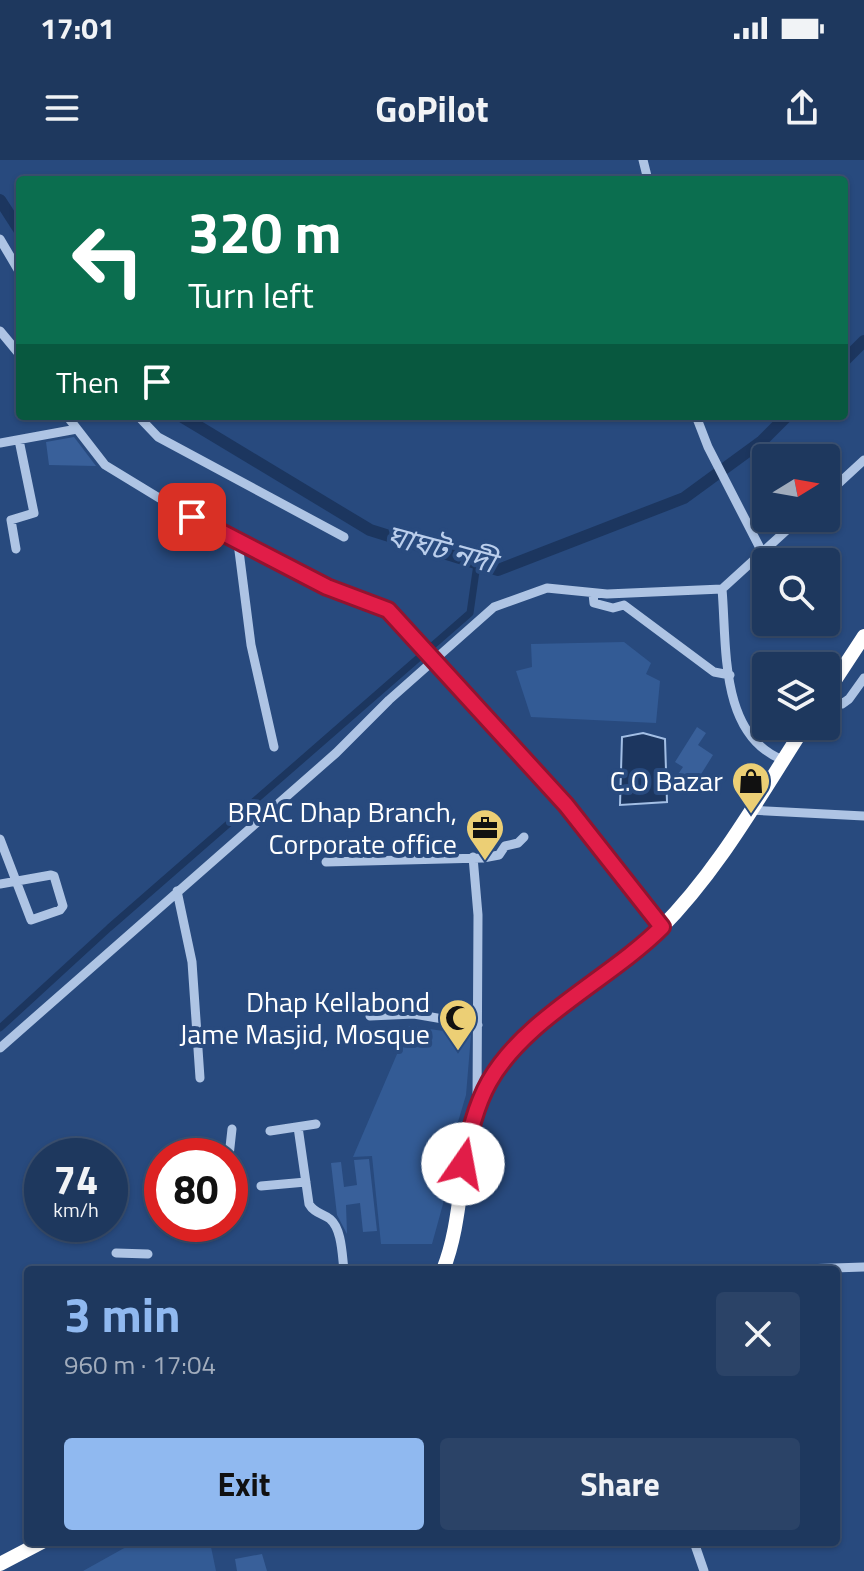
<!DOCTYPE html>
<meta charset="utf-8">
<style>
body{margin:0;font-family:"Titillium Web","Noto Sans Bengali",sans-serif;background:#2b4367;color:#f1f3f6;height:100vh;display:flex;flex-direction:column;font-size:30px;white-space:nowrap}
*{box-sizing:border-box;margin:0}
p{font-size:26px;color:#a1acbc}
.icon{flex:none;width:44px;height:44px;fill:none;stroke:currentColor;stroke-width:2;stroke-linecap:round;stroke-linejoin:round}
.map{position:relative;flex:1;overflow:hidden}
.panel{position:absolute;left:24px;top:1106px;width:816px;height:280px;display:flex;flex-direction:column;background:#1e385e;border-radius:8px;box-shadow:0 2px 6px #0004,0 0 0 2px #3c5273}
.panel>*{flex:none}
.guide{position:absolute;left:16px;top:16px;width:832px;height:244px;border-radius:8px;box-shadow:0 2px 6px #0004,0 0 0 2px #3c5273;background:#0b6e4f;color:#fff;overflow:hidden}
.needle{width:52px;rotate:79deg}
.buttons{position:absolute;left:752px;top:284px;display:grid;gap:16px}
.buttons a{display:grid;place-items:center;width:88px;height:88px;border-radius:8px;background:#1e385e;box-shadow:0 2px 6px #0004,0 0 0 2px #3c5273;font-size:40px}
.speed{position:absolute;left:24px;top:978px;display:flex;gap:16px;font-size:40px;font-weight:700;text-align:center}
.speed>*{display:grid;place-content:center;width:104px;height:104px;border-radius:50%;background:#1e385e;box-shadow:0 2px 6px #0004,0 0 0 2px #3c5273;line-height:1}
.speed small{font-size:20px;font-weight:400}
.speed .limit{border:12px solid #d22;background:#fff;color:#111}
.pin{position:absolute;display:grid;place-items:center;width:68px;height:68px;color:#fff;margin:-34px;border-radius:16px;box-shadow:0 4px 12px #0006}
.me{position:absolute;width:88px;margin:-44px;rotate:12deg;stroke-linejoin:round;filter:drop-shadow(0 0 6px #0008)}
.turn{display:flex;align-items:center;gap:28px;height:168px;padding:0 40px;font-size:36px}
.turn .icon{width:104px;height:104px;stroke-width:2.5}
.turn b{display:block;font-size:56px;line-height:68px}
.then{display:flex;align-items:center;height:76px;padding:0 40px;background:#0003;gap:16px;font-size:30px}
.round{display:grid;place-items:center;flex:none;width:84px;height:84px;border-radius:8px;background:#2b4367}
.head{display:flex;align-items:center;justify-content:space-between;height:136px;padding:0 40px}
h1{font-size:48px;font-weight:700;line-height:60px;color:#90b9f0}
.button{display:flex;gap:16px;margin-top:auto;padding:16px 40px}
.button a{flex:1;height:92px;border-radius:8px;background:#90b9f0;color:#111;font-size:32px;font-weight:700;line-height:92px;text-align:center}
.button a+a{background:#2b4367;color:#f1f3f6}
.status{display:flex;justify-content:space-between;align-items:center;height:56px;padding:0 40px;background:#1e385e;direction:ltr}
.status svg{height:22px;fill:currentColor}
header{display:flex;justify-content:space-between;align-items:center;height:104px;padding:0 40px;background:#1e385e;font-size:36px;font-weight:700}
.map>svg:first-child{display:block}
.green{fill:#335b95}
.water{fill:#1c365f;stroke:#a3bfe5;stroke-width:2}
.lines{fill:none;stroke-linecap:round;stroke-linejoin:round}
.canal{stroke:#1c365f;stroke-width:7}
.river{stroke:#1c365f;stroke-width:12}
.building{fill:#39609a}
.minor{stroke:#aec4e4;stroke-width:9}
.highway{stroke:#fff;stroke-width:14}
.route-casing{stroke:#92132f;stroke-width:20}
.route{stroke:#e11d48;stroke-width:14}
.labels{text-anchor:middle;stroke-width:8;stroke-linejoin:round;paint-order:stroke}
.poi-label{font-size:28px;fill:#fff;stroke:#284a7e;text-anchor:end}
.water-label{font-size:30px;font-style:italic;fill:#baceec;stroke:#284a7e}
</style>
<div class="status"><b>17:01</b><svg viewBox="0 0 49 12"><path d="M0 12V9h3v3zM5 12V6h3v6zM10 12V3h3v9zM15 12V0h3v12zM26 1h20v11H26zM47 4h2v5h-2z"/></svg></div>
<header><svg class="icon" aria-label="menu" viewBox="0 0 24 24"><path d="M4 6h16M4 12h16M4 18h16"/></svg>GoPilot<svg class="icon" aria-label="share" viewBox="0 0 24 24"><path d="M12 15V3M7 8l5-5 5 5M5 13v7h14v-7"/></svg></header>
<div class="map">
<svg width="864" height="1411" viewBox="0 0 864 1411">
<rect width="100%" height="100%" fill="#284a7e"/>
<path class="green" d="M 624,482 L 651,503 L 646,514 L 660,521 L 656,563 L 531,557 L 516,511 L 532,507 L 531,484 Z
M 409,866 L 471,875 L 466,935 L 452,982 L 443,1044 L 432,1084 L 381,1084 L 372,996 L 353,997 Z
M 135,1382 L 210,1382 L 216,1411 L 83,1411 Z"/>
<path class="water" d="M 643,573 L 665,579 L 667,642 L 620,645 L 622,577 Z"/>
<g class="lines">
<path class="canal" d="M 0,868 L 109,768 L 470,453 L 477,404"/>
<path class="river" d="M 0,40 L 20,71
M 844,201 L 864,181
M 181,256 L 370,370 L 498,410 L 684,338 L 762,281 L 787,256"/>
</g>
<path class="building" d="M 74,277 L 96,306 L 49,305 L 46,282 Z
M 697,567 L 706,573 L 698,585 L 713,595 L 693,627 L 676,617 L 683,607 L 675,602 Z
M 369,999 L 377,1071 L 363,1072 L 360,1043 L 346,1045 L 347,1074 L 337,1055 L 331,1003 L 341,1002 L 344,1027 L 357,1025 L 354,1000 Z
M 262,1394 L 267,1411 L 237,1411 L 235,1399 Z"/>
<g class="lines">
<path class="minor" d="M 643,0 L 648,20
M 0,79 L 20,113
M 0,171 L 20,195
M 67,256 L 105,305 L 169,344 L 244,386 L 327,427 L 388,450 L 566,645 L 662,767
M 138,256 L 158,277 L 344,377
M 696,256 L 708,287 L 763,394
M 0,283 L 77,269
M 826,335 L 864,300
M 238,383 L 251,485 L 274,587
M 16,389 L 11,360 L 34,353 L 19,280
M 593,434 L 594,443 L 613,448 L 624,445 L 714,512 L 730,515
M 827,532 L 842,544 L 849,539 L 864,518
M 783,600 C 719,575 727,486 722,429 L 800,358
M 750,650 L 864,656
M 0,679 L 31,760 L 60,750 L 63,746 L 54,716 L 51,715 L 0,724
M 473,697 L 478,755 L 477,943
M 326,702 L 483,698 L 499,695 L 505,686 L 518,683 L 524,677
M 177,731 L 192,802 L 200,918
M 370,856 L 414,854 L 478,865
M 0,888 L 336,593 L 389,540 L 494,447 L 547,428 L 607,434 L 722,429
M 298,967 L 309,1044 C 314,1053 322,1053 330,1059 C 342,1069 342,1095 344,1110
M 270,971 L 316,964
M 229,996 L 232,969
M 261,1026 L 306,1022
M 116,1093 L 148,1094
M 772,1110 L 864,1107
M 694,1382 L 704,1411"/>
<path class="highway" d="M 826,534 L 864,476
M 443,1110 C 467,1050 456,980 489,922 C 525,858 609,821 660,769 C 719,710 760,635 805,566
M 0,1404 L 42,1382"/>
</g>
<g class="lines">
<defs>
<path id="route" d="M 192,357 L 327,427 L 388,450 L 566,645 L 662,767 C 610,819 525,858 489,922 C 475,947 469,976 463,1004"/>
</defs>
<use href="#route" class="route-casing"/>
<use href="#route" class="route"/>
</g>
<defs>
<symbol id="shop-pin" viewBox="-11 -11 22 30"><path d="M0 17L-7.5 6A9.5 9.5 0 1 1 7.5 6Z" fill="#eccf75" stroke="#284a7e"/><path d="M-5-2.5h2.3a2.7 3.5 0 0 1 5.4 0H5L5.5 6h-11ZM-1.5-2.5h3a1.5 2.3 0 0 0-3 0Z" fill="#111"/></symbol>
<symbol id="office-pin" viewBox="-11 -11 22 30"><path d="M0 17L-7.5 6A9.5 9.5 0 1 1 7.5 6Z" fill="#eccf75" stroke="#284a7e"/><path d="M-6-3h4V-5.5h4V-3h4V5H-6ZM-1-4.5V-3h2v-1.5ZM-6 0V1H6V0Z" fill="#111"/></symbol>
<symbol id="mosque-pin" viewBox="-11 -11 22 30"><path d="M0 17L-7.5 6A9.5 9.5 0 1 1 7.5 6Z" fill="#eccf75" stroke="#284a7e"/><path d="M3.5-4.9A6 6 0 1 0 3.5 4.9A5 5 0 1 1 3.5-4.9Z" fill="#111"/></symbol>
</defs>
<g fill-rule="evenodd">
<use href="#shop-pin" x="729" y="599" width="44" height="60"/>
<use href="#office-pin" x="463" y="646" width="44" height="60"/>
<use href="#mosque-pin" x="436" y="836" width="44" height="60"/>
</g>
<g class="labels">
<g class="poi-label">
<text x="723" y="631">C.O Bazar</text>
<text x="457" y="662">BRAC Dhap Branch,<tspan x="457" dy="32">Corporate office</tspan></text>
<text x="430" y="852">Dhap Kellabond<tspan x="430" dy="32">Jame Masjid, Mosque</tspan></text>
</g>
<g class="water-label">
<text transform="translate(441 389) rotate(15)" y="10">ঘাঘট নদী</text>
</g>
</g>
</svg>
<div class="buttons">
<a><svg class="needle" viewBox="-14 -14 28 28"><path d="M0-13l5 13h-10z" fill="#e53935"/><path d="M0 13l5-13h-10z" fill="#a1acbc"/></svg></a>
<a><svg class="icon" aria-label="search" viewBox="0 0 24 24"><circle cx="10" cy="10" r="6"/><path d="M15 15l6 6"/></svg></a>
<a><svg class="icon" aria-label="layers" viewBox="0 0 24 24"><path d="M12 4l9 5-9 5-9-5zM3 14l9 5 9-5"/></svg></a>
</div>
<div class="speed"><div>74<small>km/h</small></div><div class="limit">80</div></div>
<div class="pin" style="left:192px;top:357px;background:#d93025"><svg class="icon" aria-label="arrive" viewBox="0 0 24 24"><path d="M6 21V4h12l-3 4 3 4H6"/></svg></div>
<svg class="me" style="left:463px;top:1004px" viewBox="-20 -20 40 40"><circle r="19" fill="#fff"/><path d="M0-13L10 11 0 6-10 11z" fill="#e11d48"/></svg>
<div class="guide">
<div class="turn"><svg class="icon" aria-label="left" viewBox="0 0 24 24"><path d="M17 20v-9H6M10 6l-5 5 5 5"/></svg><div><b>320 m</b>Turn left</div></div>
<div class="then">Then<svg class="icon" aria-label="arrive" viewBox="0 0 24 24"><path d="M6 21V4h12l-3 4 3 4H6"/></svg></div>
</div>
<section class="panel">
<div class="head"><div><h1>3 min</h1><p>960 m · 17:04</p></div><a class="round"><svg class="icon" aria-label="close" viewBox="0 0 24 24"><path d="M6 6l12 12M18 6L6 18"/></svg></a></div>
<div class="button"><a>Exit</a><a>Share</a></div>
</section>
</div>
